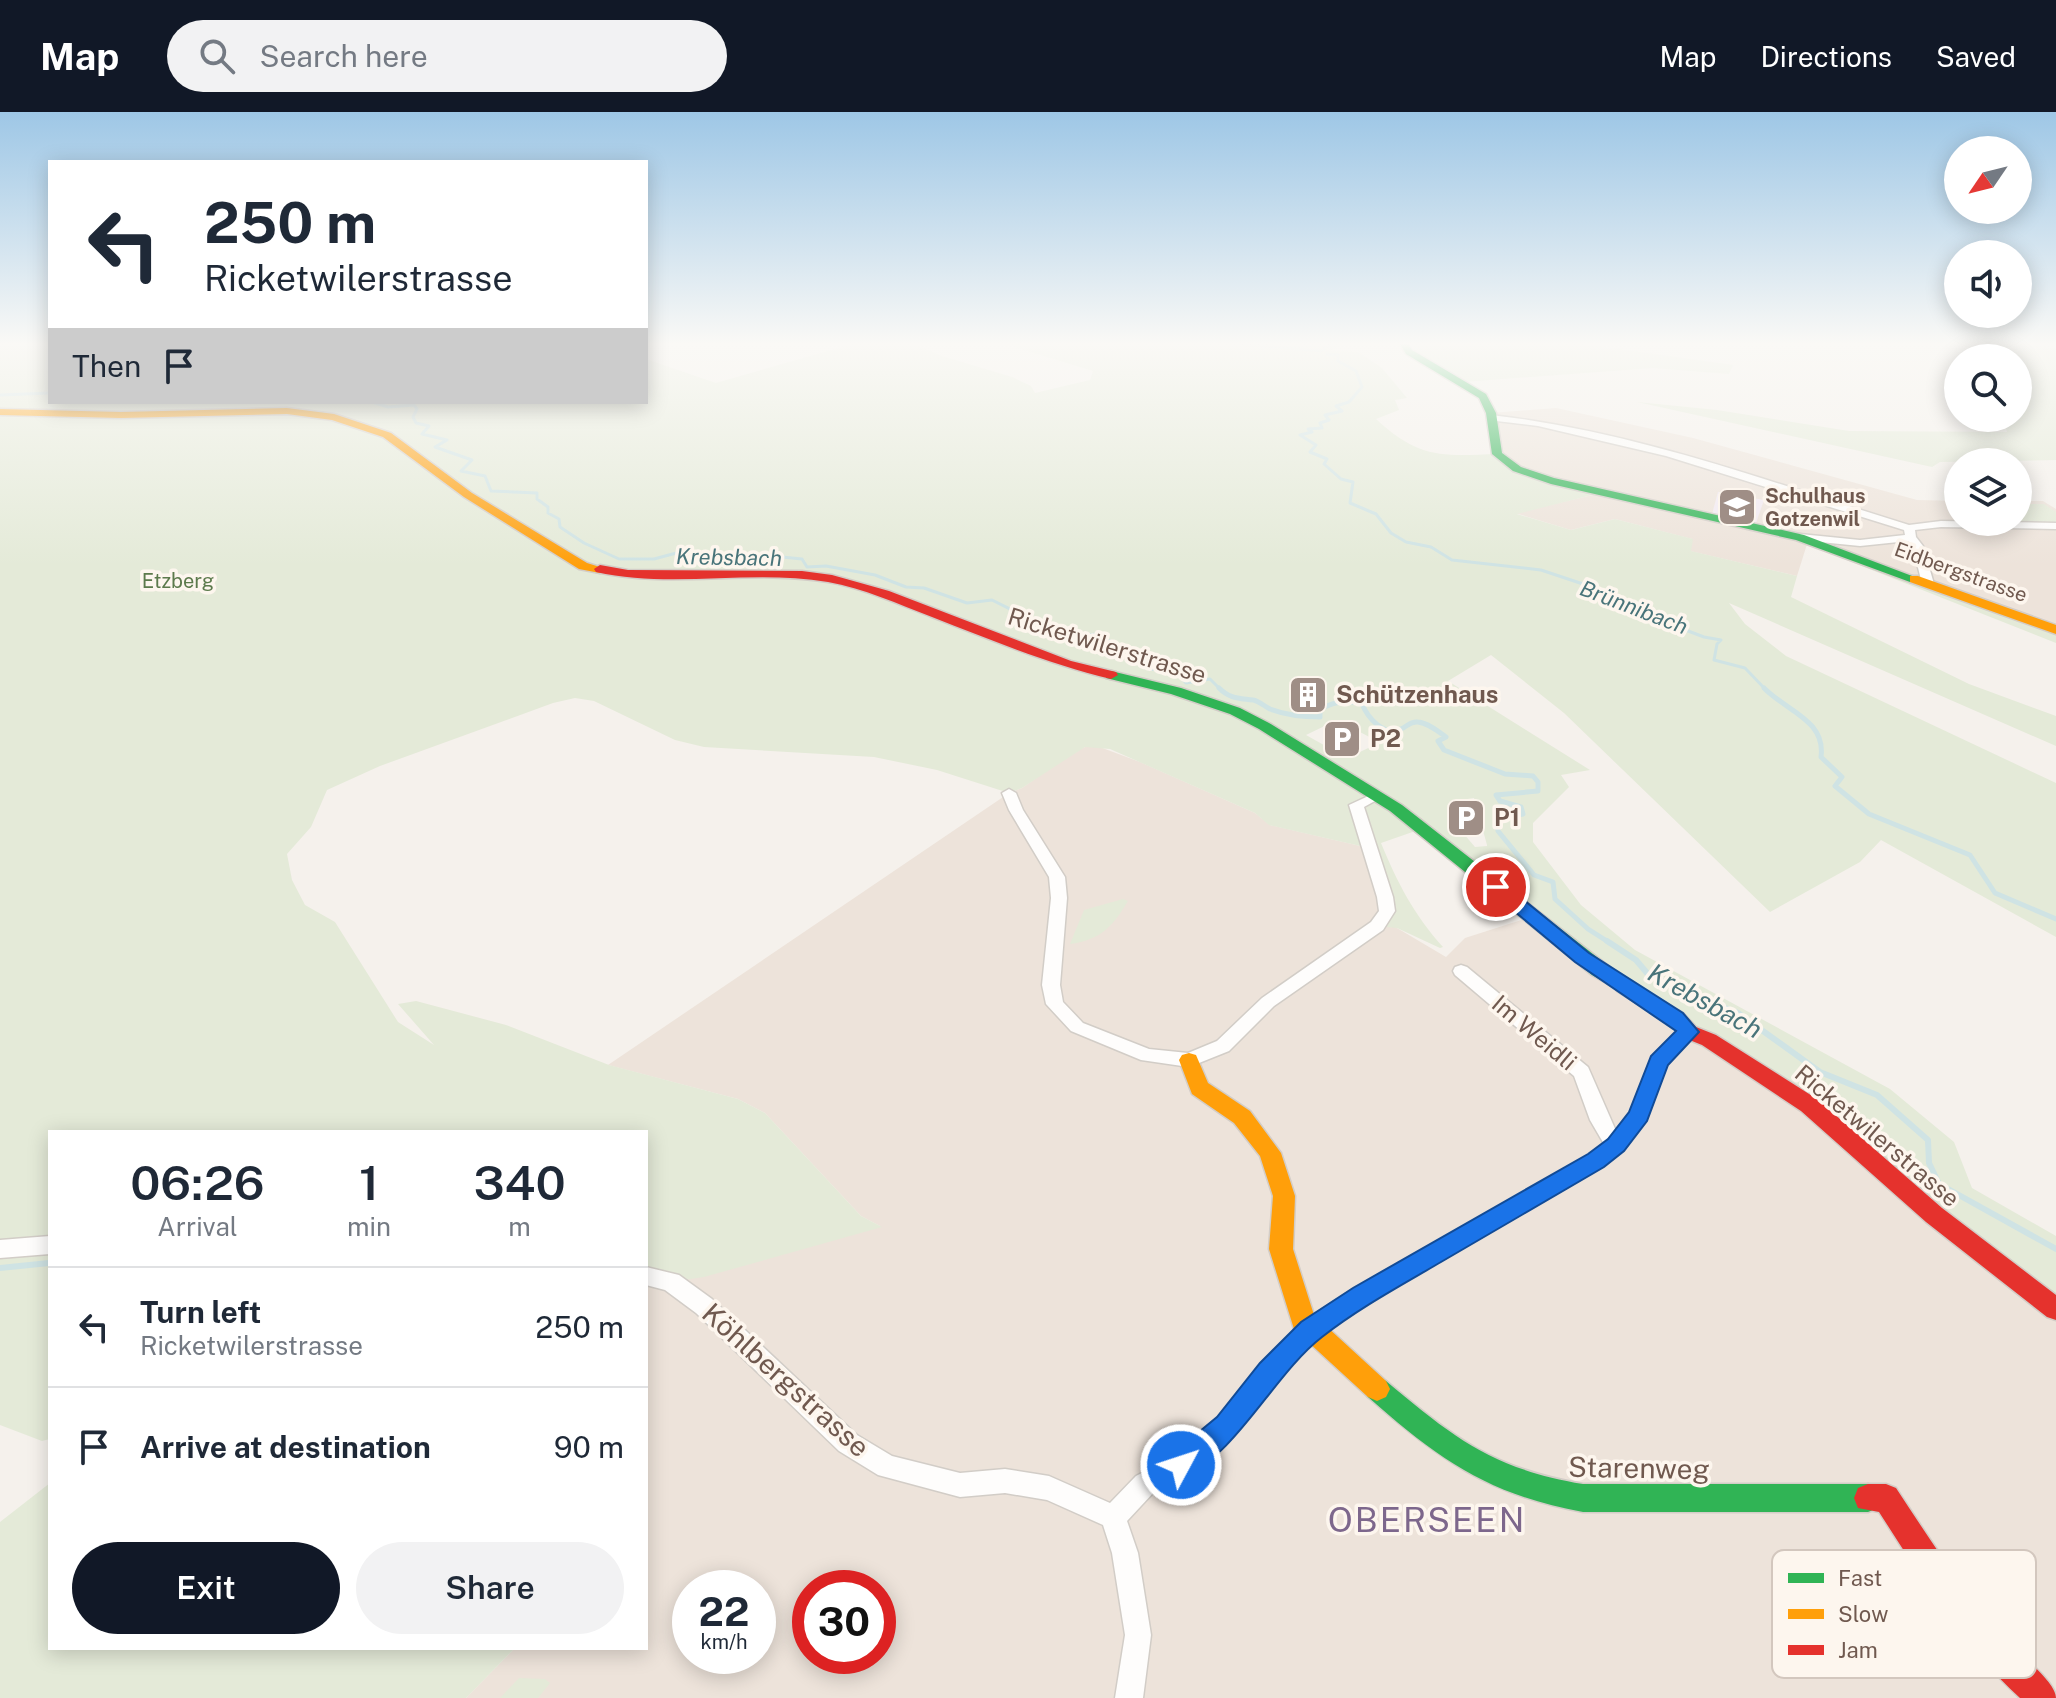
<!DOCTYPE html>
<meta charset="utf-8">
<style>
body{margin:0;font-family:"Public Sans",sans-serif;background:#f2f2f3;color:#1f2937;height:100vh;display:flex;flex-direction:column;font-size:30px;white-space:nowrap}
*{box-sizing:border-box;margin:0}
p{font-size:26px;color:#747a83}
.icon{flex:none;width:44px;height:44px;fill:none;stroke:currentColor;stroke-width:2;stroke-linecap:round;stroke-linejoin:round}
.map{position:relative;flex:1;overflow:hidden}
.details{position:absolute;left:48px;top:1018px;width:600px;height:520px;display:flex;flex-direction:column;background:#fff;border-radius:0px;box-shadow:0 4px 20px #0003}
.details>*{flex:none}
.guide{position:absolute;left:48px;top:48px;width:600px;height:244px;border-radius:0px;box-shadow:0 4px 20px #0003;background:#fff;color:#1f2937;overflow:hidden}
.needle{width:52px;rotate:235deg}
.controls{position:absolute;left:1944px;top:24px;display:grid;gap:16px}
.controls a{display:grid;place-items:center;width:88px;height:88px;border-radius:50%;background:#fff;box-shadow:0 4px 20px #0003;font-size:40px}
.speed{position:absolute;left:672px;top:1458px;display:flex;gap:16px;font-size:40px;font-weight:700;text-align:center}
.speed>*{display:grid;place-content:center;width:104px;height:104px;border-radius:50%;background:#fff;box-shadow:0 4px 20px #0003;line-height:1}
.speed small{font-size:20px;font-weight:400}
.speed .limit{border:12px solid #d22;background:#fff;color:#111}
.pin{position:absolute;display:grid;place-items:center;width:68px;height:68px;color:#fff;margin:-34px;border:4px solid #fff;border-radius:50%;box-shadow:0 2px 8px #0007}
.me{position:absolute;width:88px;margin:-44px;rotate:50deg;stroke-linejoin:round;filter:drop-shadow(0 0 6px #0008)}
.turn{display:flex;align-items:center;gap:28px;height:168px;padding:0 24px;font-size:36px}
.turn .icon{width:104px;height:104px;stroke-width:2.5}
.turn b{display:block;font-size:56px;line-height:68px}
.then{display:flex;align-items:center;height:76px;padding:0 24px;background:#0003;gap:16px;font-size:30px}
.eta{display:flex;justify-content:space-evenly;align-items:center;height:136px;text-align:center}
.eta b{font-size:48px;font-weight:600;line-height:56px}
.primary-button{display:flex;gap:16px;margin-top:auto;padding:16px 24px}
.primary-button a{flex:1;height:92px;border-radius:48px;background:#111827;color:#fff;font-size:32px;font-weight:600;line-height:92px;text-align:center}
.primary-button a+a{background:#f2f2f3;color:#1f2937}
ul{padding:0;list-style:none}
li{display:flex;align-items:center;gap:24px;height:120px;padding:0 24px;border-top:2px solid #e0e1e3}
li div{flex:1}
li b{display:block;font-size:30px}
li em{font-style:normal}
header{display:flex;align-items:center;gap:48px;box-sizing:border-box;height:112px;padding:0 40px;background:#111827;color:#fff}
header strong{font-size:38px}
nav{display:flex;gap:44px;margin-inline-start:auto;font-size:28px}
.search{width:560px;height:72px;background:#f2f2f3;display:flex;align-items:center;gap:20px;box-sizing:border-box;padding:0 28px;border-radius:44px;color:#747a83;font-size:30px}
.map>svg:first-child{display:block}
.residential{fill:#ede3da;fill-rule:evenodd}
.education{fill:#f2eaf2}
.green{fill:#e4ead8;fill-rule:evenodd}
.lines{fill:none;stroke-linecap:round;stroke-linejoin:round}
.stream-far2{stroke:#cfe3e4;stroke-width:3}
.stream-far1{stroke:#cfe3e4;stroke-width:5}
.stream{stroke:#cfe3e4;stroke-width:6}
.street-casing{stroke:#d2cdc7;stroke-width:3}
.fast-casing{stroke:#d3cdc7;stroke-width:3}
.slow-casing{stroke:#d3cdc7;stroke-width:3}
.jam-casing{stroke:#d3cdc7;stroke-width:3}
.street{fill:#fefdfc;fill-rule:evenodd}
.fast{fill:#30b455;fill-rule:evenodd}
.slow{fill:#ff9f0a;fill-rule:evenodd}
.jam{fill:#e5322d;fill-rule:evenodd}
.route{fill:#1a73e8;stroke:#114b97;stroke-width:2}
.labels{text-anchor:middle;stroke-width:7;stroke-linejoin:round;paint-order:stroke}
.far-poi-label{font-size:20px;font-weight:bold;fill:#70594f;stroke:#fdf6ee;text-anchor:start}
.far-street-label{font-size:20px;fill:#70594f;stroke:#fdf6ee}
.far-park-label{font-size:20px;fill:#5c7a4c;stroke:#fdf6ee}
.far-water-label{font-size:22px;font-style:italic;fill:#49747a;stroke:#fdf6ee}
.street-label{font-size:24px;fill:#70594f;stroke:#fdf6ee}
.poi-label{font-size:24px;font-weight:bold;fill:#70594f;stroke:#fdf6ee;text-anchor:start}
.water-label{font-size:26px;font-style:italic;fill:#49747a;stroke:#fdf6ee}
.near-street-label{font-size:28px;fill:#70594f;stroke:#fdf6ee}
.near-quarter-label{font-size:34px;letter-spacing:2px;fill:#7d678c;stroke:#fdf6ee}
.key{fill:#fdf6ee;stroke:#d3c7be;stroke-width:2}
.key-label{font-size:22px;fill:#70594f}
</style>
<header>
<strong>Map</strong>
<div class="search"><svg class="icon" aria-label="search" viewBox="0 0 24 24"><circle cx="10" cy="10" r="6"/><path d="M15 15l6 6"/></svg>Search here</div>
<nav><a>Map</a><a>Directions</a><a>Saved</a></nav>
</header>
<div class="map">
<svg width="2056" height="1586" viewBox="0 0 2056 1586">
<rect width="100%" height="100%" fill="#f5f1ec"/>
<path class="residential" d="M 1556,296 L 1693,326 L 1917,388 L 1958,389 L 1958,410 L 2018,410 L 2018,389 L 2043,389 L 2056,397 L 2056,518 L 1808,429 L 1797,464 L 1690,439 L 1692,427 L 1615,407 L 1571,418 L 1515,401 L 1597,382 L 1504,349 L 1491,301 Z
M 1097,634 L 1140,650 L 1255,701 L 1270,713 L 1369,736 L 1397,816 L 1446,845 L 1465,826 L 1531,805 L 1709,928 L 2056,1197 L 2056,1586 L 466,1586 L 515,1536 L 646,1536 L 646,1164 L 880,1114 L 861,1104 L 765,1001 L 738,987 L 608,953 L 1009,681 L 1022,676 L 1074,640 L 1085,635 ZM 690,1476 L 758,1476 L 758,1544 L 690,1544 ZM 810,1476 L 878,1476 L 878,1544 L 810,1544 Z"/>
<path class="education" d="M 1718,380 L 1764,388 L 1756,411 L 1712,402 Z"/>
<path class="green" d="M 0,232 L 50,232 L 50,290 L 646,290 L 646,247 L 716,271 L 852,232 L 914,232 L 942,244 L 1012,265 L 1031,274 L 1035,281 L 1090,268 L 1093,259 L 1005,232 L 1342,232 L 1331,239 L 1358,240 L 1382,256 L 1407,286 L 1395,288 L 1399,298 L 1376,307 C 1419,347 1442,344 1497,342 L 1504,349 L 1600,381 L 1517,402 L 1571,418 L 1615,407 L 1693,427 L 1691,439 L 1797,464 L 1791,485 L 1969,572 L 2056,604 L 2056,634 L 1729,491 L 1745,512 L 1786,544 L 2056,671 L 2056,825 L 1881,728 L 1860,750 L 1770,800 L 1564,601 L 1491,543 L 1448,569 L 1590,658 L 1561,663 L 1569,675 L 1533,711 L 1533,730 L 1581,793 L 1635,838 L 1890,977 L 1954,1030 L 1972,1076 L 2056,1124 L 2056,1197 L 1709,928 L 1424,716 L 1381,731 C 1397,770 1414,803 1443,835 L 1440,836 L 1397,816 L 1377,814 L 1387,799 L 1369,736 L 1269,713 L 1255,701 L 1110,637 L 1085,635 L 1022,676 L 1009,681 L 937,658 L 874,645 L 704,635 L 675,628 L 594,589 L 575,586 L 553,591 L 380,654 L 327,678 L 311,715 L 287,742 L 292,768 L 305,793 L 335,810 L 398,910 L 434,933 L 398,892 L 416,889 L 506,913 L 609,953 L 738,987 L 765,1001 L 861,1104 L 882,1115 L 704,1165 L 671,1170 L 646,1164 L 646,1020 L 50,1020 L 50,1327 L 42,1329 L 0,1313 ZM 1337,608 L 1379,630 L 1379,631 L 1347,646 L 1306,623 ZM 1474,686 L 1487,733 L 1487,734 L 1475,735 L 1457,714 L 1449,697 L 1454,689 Z
M 1395,232 L 1584,232 L 1733,253 L 1729,262 L 1653,256 L 1463,270 Z
M 1982,232 L 2030,232 L 2056,237 L 2056,348 L 1940,350 L 1932,355 L 1637,290 L 1717,298 L 1849,319 L 2007,320 L 2004,306 L 2018,306 L 2018,246 L 1982,246 Z
M 2018,392 L 2044,392 L 2056,400 L 2056,410 L 1992,410 L 2018,410 Z
M 1808,428 L 2056,518 L 2056,531 L 1806,432 Z
M 1123,787 L 1128,789 C 1113,814 1101,828 1070,832 L 1084,798 Z
M 50,1371 L 50,1536 L 515,1536 L 466,1586 L 0,1586 L 0,1410 Z
M 519,1566 L 545,1567 L 550,1571 L 538,1586 L 500,1586 Z"/>
<g class="lines">
<path class="stream-far2" d="M 1240,232 L 1321,239 L 1332,232
M 1327,242 L 1338,243 L 1338,249 L 1356,259 L 1362,275 L 1349,290 L 1336,294 L 1342,299 L 1325,303 L 1329,308 L 1320,311 L 1322,316 L 1308,317 L 1312,320 L 1300,323 L 1316,333 L 1310,340 L 1327,347 L 1324,352 L 1341,367 L 1353,370 L 1350,391 L 1376,402 L 1391,421 L 1406,430 L 1431,435 L 1452,448 L 1541,458 L 1586,473 L 1622,494 L 1704,525 L 1721,528 L 1717,532 L 1714,548 L 1745,556 L 1766,578
M 0,283 L 50,281
M 161,290 L 192,290
M 201,290 L 249,290
M 372,290 L 388,295 L 414,293 L 417,297 L 413,305 L 416,311 L 429,314 L 422,322 L 447,328 L 435,335 L 472,348 L 461,359 L 485,364 L 491,379 L 537,381 L 537,387 L 548,395 L 548,401 L 559,407 L 560,415 L 584,431 L 619,447 L 654,447 L 680,440 L 709,447 L 762,443 L 802,447 L 807,455 L 826,454 L 875,463 L 906,475 L 924,476 L 967,491 L 992,488 L 1026,505 L 1016,508 L 1016,513 L 1025,517 L 1054,517 L 1079,524 L 1096,522 L 1122,535
M 1141,541 L 1151,546 L 1149,557 L 1175,559 L 1186,571 L 1210,567 L 1221,578"/>
<path class="stream-far1" d="M 1219,576 C 1230,587 1239,586 1253,588 C 1259,589 1264,594 1270,597 C 1286,603 1303,605 1320,605 L 1320,598 C 1333,589 1347,588 1362,592 C 1368,606 1384,625 1401,617 C 1408,614 1410,609 1418,610 C 1428,611 1438,619 1446,625 L 1438,629 L 1444,638 L 1505,662 L 1533,664 L 1538,670 L 1538,679 L 1496,683 L 1500,689 L 1521,695 L 1523,702 L 1503,706 L 1497,712 L 1498,719 L 1534,763 L 1553,770 L 1555,787 L 1588,817 L 1610,831
M 1764,576 C 1786,599 1826,608 1821,645 L 1842,665 L 1835,674 L 1869,702 L 1970,743 L 1995,781 L 2056,807"/>
<path class="stream" d="M 1607,829 L 1636,848 L 1647,861 L 1691,883 L 1738,901 L 1820,960 L 1877,983 L 1928,1028 L 1929,1051 L 1939,1072 L 2056,1137
M 0,1156 L 49,1151"/>
<defs>
<path id="street" d="M 1491,303 C 1634,319 1773,371 1909,413 L 1941,409 L 2056,411 L 2056,417 L 1941,415 L 1915,418 L 1916,425 L 1923,434 L 1934,472 L 1928,475 L 1922,472 L 1913,435 L 1908,429 L 1860,434 L 1800,428 L 1795,425 L 1800,422 L 1860,428 L 1905,423 L 1904,418 L 1666,344 L 1538,314 L 1488,308 L 1488,304 Z
M 1009,677 L 1016,681 L 1023,698 L 1065,765 L 1067,786 L 1060,873 L 1063,890 L 1083,911 L 1149,937 L 1188,941 L 1217,929 L 1262,886 L 1371,810 L 1379,799 L 1377,785 L 1349,693 L 1377,680 L 1384,684 L 1364,695 L 1393,785 L 1395,799 L 1383,818 L 1274,894 L 1229,939 L 1189,955 L 1141,948 L 1071,919 L 1046,892 L 1042,873 L 1051,786 L 1049,765 L 1009,698 L 1002,681 Z
M 1461,853 L 1467,855 L 1588,955 L 1616,1019 L 1631,1000 L 1653,944 L 1683,916 L 1695,916 L 1698,920 L 1667,952 L 1646,1008 L 1623,1038 L 1603,1054 L 1370,1190 L 1318,1225 L 1277,1267 L 1235,1322 L 1190,1361 L 1154,1380 L 1127,1409 L 1138,1441 L 1151,1523 L 1143,1586 L 1115,1586 L 1125,1523 L 1112,1441 L 1103,1413 L 1047,1388 L 1005,1381 L 960,1385 L 878,1363 L 839,1339 L 696,1201 L 665,1178 L 646,1173 L 646,1155 L 679,1163 L 712,1187 L 857,1323 L 892,1344 L 960,1361 L 1005,1357 L 1049,1364 L 1110,1391 L 1136,1364 L 1172,1345 L 1219,1306 L 1261,1253 L 1302,1211 L 1354,1176 L 1589,1044 L 1604,1032 L 1590,1008 L 1574,964 L 1455,863 L 1453,859 L 1455,855 Z
M 50,1124 L 50,1142 L 0,1146 L 0,1128 Z"/>
<path id="fast" d="M 1400,232 L 1408,232 L 1412,238 L 1486,282 L 1496,301 L 1502,341 L 1521,355 L 1554,366 L 1804,423 L 1920,467 L 1910,470 L 1796,428 L 1551,372 L 1513,359 L 1492,342 L 1486,301 L 1479,286 L 1406,242 Z
M 1111,559 L 1181,576 L 1240,596 L 1269,611 L 1402,693 L 1634,874 L 1624,881 L 1592,863 L 1390,699 L 1259,617 L 1230,602 L 1171,582 L 1106,566 L 1106,560 Z
M 1377,1265 L 1386,1269 C 1454,1326 1493,1357 1583,1372 L 1868,1372 L 1878,1376 L 1882,1386 L 1878,1396 L 1868,1400 L 1583,1400 C 1489,1383 1438,1347 1368,1285 L 1364,1277 L 1368,1269 Z"/>
<path id="slow" d="M 287,296 L 334,302 L 391,321 L 472,381 L 587,451 L 606,457 L 600,461 L 579,457 L 464,385 L 383,325 L 332,308 L 287,302 L 121,306 L 0,303 L 0,297 L 121,300 Z
M 1910,464 L 1918,464 L 2056,513 L 2056,522 L 1910,470 Z
M 1189,941 L 1196,943 L 1208,971 L 1250,999 L 1281,1041 L 1295,1084 L 1293,1137 L 1314,1203 L 1386,1269 L 1390,1277 L 1386,1285 L 1377,1289 L 1368,1285 L 1294,1217 L 1269,1137 L 1273,1084 L 1260,1044 L 1234,1011 L 1192,982 L 1179,948 L 1182,943 Z"/>
<path id="jam" d="M 600,453 L 628,458 L 802,459 L 832,463 L 889,479 L 1071,549 L 1116,560 L 1118,563 L 1111,567 C 1049,552 991,528 932,505 C 898,492 863,476 828,470 C 751,457 671,477 596,460 L 594,457 Z
M 1624,867 L 1683,901 L 1696,915 L 1716,923 L 1817,987 L 1942,1096 L 2056,1183 L 2056,1208 L 2047,1205 L 1926,1110 L 1801,999 L 1702,933 L 1682,925 L 1669,911 L 1617,879 L 1614,874 Z
M 1868,1372 L 1886,1372 L 1896,1376 C 1931,1429 1966,1484 2009,1531 C 2021,1544 2056,1570 2056,1586 L 2020,1586 C 1962,1533 1921,1465 1879,1400 L 1858,1396 L 1854,1386 L 1858,1376 Z"/>
</defs>
<use href="#street" class="street-casing"/>
<use href="#fast" class="fast-casing"/>
<use href="#slow" class="slow-casing"/>
<use href="#jam" class="jam-casing"/>
<use href="#street" class="street"/>
<use href="#fast" class="fast"/>
<use href="#slow" class="slow"/>
<use href="#jam" class="jam"/>
</g>
<linearGradient id="sky" x2="0" y2="1"><stop stop-color="#9ec7e6"/><stop offset="0.51" stop-color="#faf9f6"/><stop offset="1" stop-color="#faf9f6" stop-opacity="0"/></linearGradient>
<rect width="2056" height="454" fill="url(#sky)"/>
<path class="route" d="M 1496,770 L 1503,771 L 1589,841 L 1683,901 L 1699,920 L 1668,953 L 1647,1009 L 1624,1039 L 1604,1055 C 1550,1087 1495,1118 1441,1150 C 1400,1174 1359,1196 1322,1225 C 1274,1262 1236,1344 1181,1366 L 1171,1362 L 1167,1353 L 1171,1343 L 1217,1305 L 1260,1251 L 1301,1210 L 1353,1176 L 1588,1042 L 1608,1027 L 1629,1000 L 1651,944 L 1676,919 L 1575,850 L 1490,779 L 1487,775 L 1490,771 Z"/>
<defs>
<symbol id="school-square" viewBox="-11 -11 22 22"><rect x="-9" y="-9" width="18" height="18" rx="4" fill="#9f8e86" stroke="#fdf6ee"/><path d="M0-5L7-2L0 1L-7-2ZM-4 1L0 2.5L4 1V4Q0 6-4 4Z" fill="#fff"/></symbol>
<symbol id="building-square" viewBox="-11 -11 22 22"><rect x="-9" y="-9" width="18" height="18" rx="4" fill="#9f8e86" stroke="#fdf6ee"/><path d="M-4-6H4V6H1V3H-1V6H-4ZM-2.5-4.3h1.7v1.8h-1.7ZM.8-4.3h1.7v1.8H.8ZM-2.5-1h1.7V.8h-1.7ZM.8-1h1.7V.8H.8Z" fill="#fff"/></symbol>
<symbol id="parking-square" viewBox="-11 -11 22 22"><rect x="-9" y="-9" width="18" height="18" rx="4" fill="#9f8e86" stroke="#fdf6ee"/><path d="M-3.5-5.5H1a3.5 3.5 0 0 1 0 7H-1V5.5H-3.5ZM-1-3.4V-.6H.8a1.4 1.4 0 0 0 0-2.8Z" fill="#fff"/></symbol>
</defs>
<g fill-rule="evenodd">
<use href="#school-square" x="1715" y="373" width="44" height="44"/>
<use href="#building-square" x="1286" y="561" width="44" height="44"/>
<use href="#parking-square" x="1320" y="605" width="44" height="44"/>
<use href="#parking-square" x="1444" y="684" width="44" height="44"/>
</g>
<g class="labels">
<g class="far-poi-label">
<text x="1765" y="391">Schulhaus<tspan x="1765" dy="23">Gotzenwil</tspan></text>
</g>
<g class="far-street-label">
<text transform="translate(1961 460) rotate(20)" y="7">Eidbergstrasse</text>
</g>
<g class="far-park-label">
<text x="178" y="476">Etzberg</text>
</g>
<g class="far-water-label">
<text transform="translate(729 445) rotate(1)" y="8">Krebsbach</text>
<text transform="translate(1634 495) rotate(21)" y="8">Brünnibach</text>
</g>
<g class="street-label">
<text transform="translate(1107 534) rotate(17)" y="8">Ricketwilerstrasse</text>
<text transform="translate(1534 921) rotate(40)" y="8">Im Weidli</text>
<text transform="translate(1877 1024) rotate(40)" y="8">Ricketwilerstrasse</text>
</g>
<g class="poi-label">
<text x="1336" y="591">Schützenhaus</text>
<text x="1370" y="635">P2</text>
<text x="1494" y="714">P1</text>
</g>
<g class="water-label">
<text transform="translate(1705 889) rotate(29)" y="9">Krebsbach</text>
</g>
<g class="near-street-label">
<text transform="translate(786 1268) rotate(42)" y="10">Köhlbergstrasse</text>
<text transform="translate(1639 1356) rotate(1)" y="10">Starenweg</text>
</g>
<g class="near-quarter-label">
<text x="1427" y="1420">OBERSEEN</text>
</g>
</g>
<rect x="1772" y="1438" width="264" height="128" rx="12" class="key"/>
<rect x="1788" y="1461" width="36" height="10" fill="#30b455"/>
<rect x="1788" y="1497" width="36" height="10" fill="#ff9f0a"/>
<rect x="1788" y="1533" width="36" height="10" fill="#e5322d"/>
<g class="key-label">
<text x="1838" y="1474">Fast</text>
<text x="1838" y="1510">Slow</text>
<text x="1838" y="1546">Jam</text>
</g>
</svg>
<div class="controls">
<a><svg class="needle" viewBox="-14 -14 28 28"><path d="M0-13l5 13h-10z" fill="#e53935"/><path d="M0 13l5-13h-10z" fill="#747a83"/></svg></a>
<a><svg class="icon" aria-label="sound" viewBox="0 0 24 24"><path d="M4 9h4l5-4v14l-5-4H4zM17 9q2 3 0 6"/></svg></a>
<a><svg class="icon" aria-label="search" viewBox="0 0 24 24"><circle cx="10" cy="10" r="6"/><path d="M15 15l6 6"/></svg></a>
<a><svg class="icon" aria-label="layers" viewBox="0 0 24 24"><path d="M12 4l9 5-9 5-9-5zM3 14l9 5 9-5"/></svg></a>
</div>
<div class="speed"><div>22<small>km/h</small></div><div class="limit">30</div></div>
<div class="pin" style="left:1496px;top:775px;background:#d93025"><svg class="icon" aria-label="arrive" viewBox="0 0 24 24"><path d="M6 21V4h12l-3 4 3 4H6"/></svg></div>
<svg class="me" style="left:1181px;top:1353px" viewBox="-20 -20 40 40"><circle r="17" fill="#1a73e8" stroke="#fff" stroke-width="3"/><path d="M0-11L8 9 0 5-8 9z" fill="#fff"/></svg>
<div class="guide">
<div class="turn"><svg class="icon" aria-label="left" viewBox="0 0 24 24"><path d="M17 20v-9H6M10 6l-5 5 5 5"/></svg><div><b>250 m</b>Ricketwilerstrasse</div></div>
<div class="then">Then<svg class="icon" aria-label="arrive" viewBox="0 0 24 24"><path d="M6 21V4h12l-3 4 3 4H6"/></svg></div>
</div>
<section class="details">
<div class="eta">
<div><b>06:26</b><p>Arrival</p></div>
<div><b>1</b><p>min</p></div>
<div><b>340</b><p>m</p></div>
</div>
<ul>
<li><svg class="icon" aria-label="left" viewBox="0 0 24 24"><path d="M17 20v-9H6M10 6l-5 5 5 5"/></svg><div><b>Turn left</b><p>Ricketwilerstrasse</p></div><em>250 m</em></li>
<li><svg class="icon" aria-label="arrive" viewBox="0 0 24 24"><path d="M6 21V4h12l-3 4 3 4H6"/></svg><div><b>Arrive at destination</b></div><em>90 m</em></li>
</ul>
<div class="primary-button"><a>Exit</a><a>Share</a></div>
</section>
</div>
